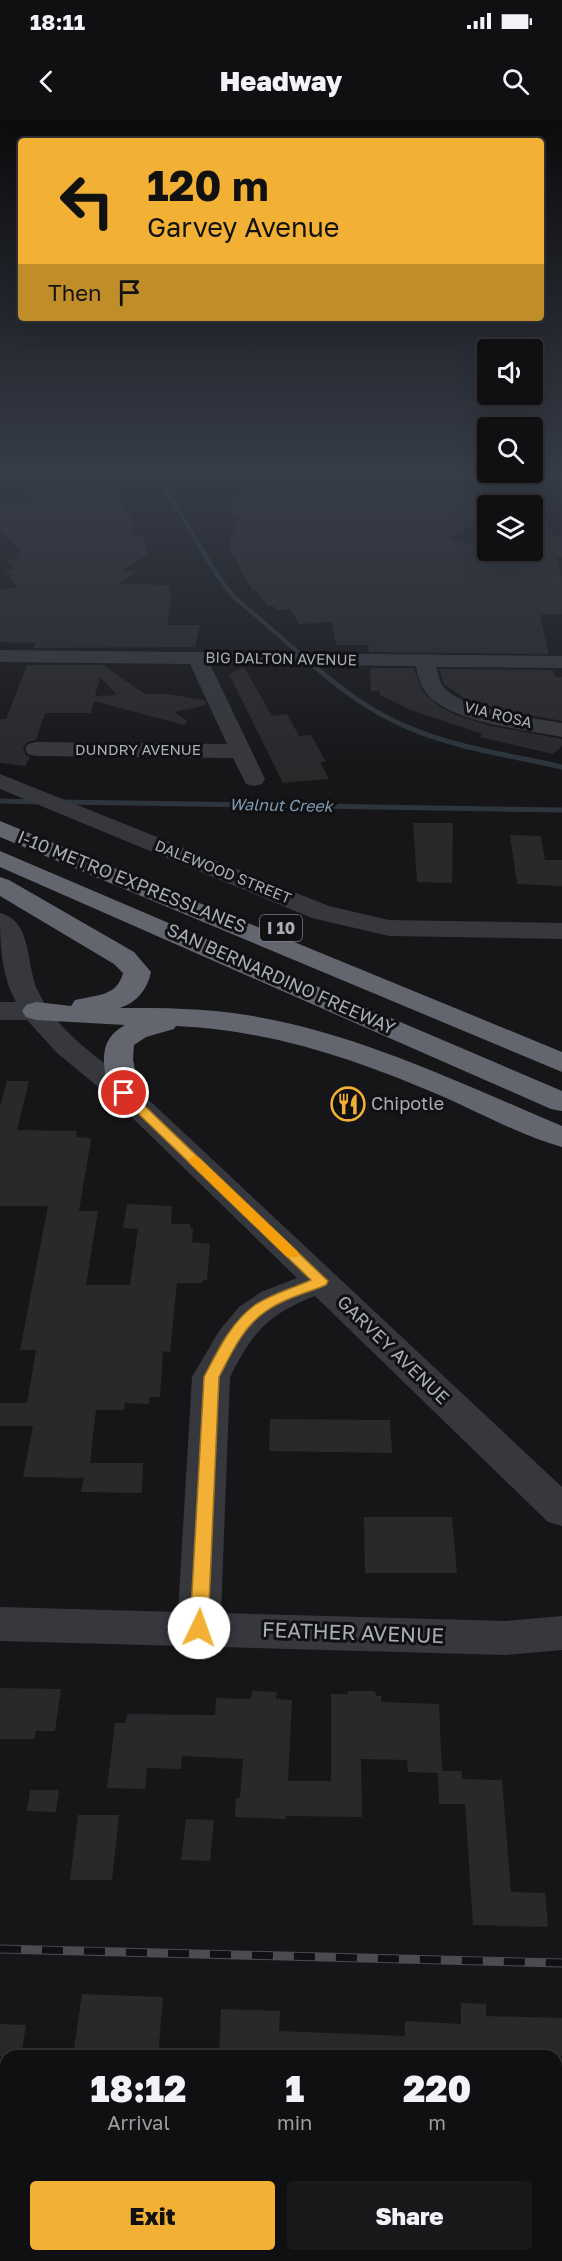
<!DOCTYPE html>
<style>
body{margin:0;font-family:"Golos Text",sans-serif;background:#19191b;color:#f1f3f6;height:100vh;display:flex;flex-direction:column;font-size:22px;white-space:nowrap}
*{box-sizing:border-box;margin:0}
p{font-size:20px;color:#9c9d9f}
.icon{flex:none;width:33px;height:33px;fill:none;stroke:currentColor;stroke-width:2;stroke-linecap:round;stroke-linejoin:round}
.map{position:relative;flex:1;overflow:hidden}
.panel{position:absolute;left:0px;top:1930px;width:562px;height:212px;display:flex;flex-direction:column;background:#101012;border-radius:18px 18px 0 0;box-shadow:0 6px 24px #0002,0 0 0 2px #303032}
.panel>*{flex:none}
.top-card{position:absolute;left:18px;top:18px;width:526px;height:183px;border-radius:6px;box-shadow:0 6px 24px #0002,0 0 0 2px #303032;background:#f2b134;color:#111;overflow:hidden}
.tools{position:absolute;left:477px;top:219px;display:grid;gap:12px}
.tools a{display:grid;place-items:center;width:66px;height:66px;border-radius:6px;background:#101012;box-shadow:0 6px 24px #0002,0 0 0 2px #303032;font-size:30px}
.pin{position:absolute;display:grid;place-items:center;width:51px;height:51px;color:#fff;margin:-26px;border:3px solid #fff;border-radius:50%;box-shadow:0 2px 6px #0007}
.me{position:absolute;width:66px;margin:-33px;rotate:3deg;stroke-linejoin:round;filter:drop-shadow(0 0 4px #0008)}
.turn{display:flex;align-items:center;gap:21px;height:126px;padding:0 30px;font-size:27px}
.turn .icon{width:78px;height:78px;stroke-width:2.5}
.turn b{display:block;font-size:42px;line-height:51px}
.then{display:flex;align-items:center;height:57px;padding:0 30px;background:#0003;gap:12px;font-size:22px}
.eta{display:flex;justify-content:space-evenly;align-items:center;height:102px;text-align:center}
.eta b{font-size:36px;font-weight:800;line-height:42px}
.button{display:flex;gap:12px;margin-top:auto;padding:12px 30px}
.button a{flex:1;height:69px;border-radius:6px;background:#f2b134;color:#111;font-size:24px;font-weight:800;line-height:69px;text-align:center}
.button a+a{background:#19191b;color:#f1f3f6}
.status{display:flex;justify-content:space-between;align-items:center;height:42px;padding:0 30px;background:#101012;direction:ltr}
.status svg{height:16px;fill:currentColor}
header{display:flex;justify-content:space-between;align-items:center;height:78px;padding:0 30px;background:#101012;font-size:27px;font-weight:800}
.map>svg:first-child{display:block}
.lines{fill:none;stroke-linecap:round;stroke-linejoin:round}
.stream-far1{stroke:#2c353c;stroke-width:4}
.stream{stroke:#2c353c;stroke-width:5}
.building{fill:#29292c;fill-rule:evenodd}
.minor{fill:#37383d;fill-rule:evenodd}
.major{fill:#53555c;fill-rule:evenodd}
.highway{fill:#63666e;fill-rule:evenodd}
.rail-casing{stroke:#4a4c52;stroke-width:9}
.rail{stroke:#111113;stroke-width:7;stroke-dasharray:21;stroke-linecap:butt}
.route{fill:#f2b134;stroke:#9d7322;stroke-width:1.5}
.slow{fill:#f59e0b}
.labels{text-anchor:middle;stroke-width:6;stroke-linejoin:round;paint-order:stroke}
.far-street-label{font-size:15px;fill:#a8adb8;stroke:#111113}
.far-water-label{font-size:16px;font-style:italic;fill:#7f9bb3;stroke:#111113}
.shield{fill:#111113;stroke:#7b7e86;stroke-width:1.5}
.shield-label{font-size:16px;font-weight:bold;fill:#a8adb8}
.street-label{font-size:18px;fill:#a8adb8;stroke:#111113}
.poi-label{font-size:18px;fill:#a8adb8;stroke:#111113;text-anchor:start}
.near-street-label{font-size:21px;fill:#a8adb8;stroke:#111113}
</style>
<div class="status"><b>18:11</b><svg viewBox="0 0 49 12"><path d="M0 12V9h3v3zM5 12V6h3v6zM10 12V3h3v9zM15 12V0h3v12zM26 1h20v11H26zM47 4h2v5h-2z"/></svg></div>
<header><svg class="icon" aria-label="back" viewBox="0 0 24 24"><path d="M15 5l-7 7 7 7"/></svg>Headway<svg class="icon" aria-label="search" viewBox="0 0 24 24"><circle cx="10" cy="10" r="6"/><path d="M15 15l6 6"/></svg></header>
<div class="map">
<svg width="562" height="2141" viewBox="0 0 562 2141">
<rect width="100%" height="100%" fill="#161618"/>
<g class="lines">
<path class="stream-far1" d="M 155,351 L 217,455 L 233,476 L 314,546"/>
<path class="stream" d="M 312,544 C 339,568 372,592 405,606 C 454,628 510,635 562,647
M 0,681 L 40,682
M 61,682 L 562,690"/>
</g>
<path class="building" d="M 50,360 L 110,361 L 136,407 L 131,415 L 142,416 L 148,435 L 122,450 L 137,452 L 119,464 L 170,465 L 168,470 L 172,470 L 167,505 L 200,505 L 195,527 L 33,528 L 35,523 L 0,522 L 0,470 L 18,467 L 5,450 L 14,449 L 7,441 L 19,440 L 13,433 L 20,432 L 0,410 L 0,381 L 33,382 L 18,363 Z
M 296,361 L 341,361 L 368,367 L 402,361 L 479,362 L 487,399 L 446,419 L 488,426 L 488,430 L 532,430 L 532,371 L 535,371 L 552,417 L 562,417 L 562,437 L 557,437 L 562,458 L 562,494 L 540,495 L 549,534 L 369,532 L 368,525 L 336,525 L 332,502 L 299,504 L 290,489 L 276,490 L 273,486 L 267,486 L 256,470 L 253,471 L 228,427 L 238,397 L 231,397 L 234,375 L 296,375 Z
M 27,545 L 103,545 L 145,574 L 167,574 L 204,580 L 207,585 L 174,592 L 187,601 L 185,605 L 94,581 L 91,593 L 45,593 L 36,620 L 27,622 L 23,628 L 26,635 L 30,637 L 25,646 L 0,643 L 0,599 L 6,599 ZM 100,557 L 117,575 L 95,576 Z
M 244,547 L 272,596 L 287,594 L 299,616 L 311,615 L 326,642 L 320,642 L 329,659 L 283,663 L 229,554 Z
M 370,548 L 414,548 L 422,571 L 440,587 L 456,595 L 491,606 L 562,619 L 562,626 L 553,634 L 488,619 L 479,617 L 483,614 L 413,591 L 380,575 L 380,571 L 371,571 Z
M 439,549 L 553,550 L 555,557 L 562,557 L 562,601 L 498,589 L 464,578 L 444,564 Z
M 413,703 L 453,703 L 452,763 L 417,762 Z
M 510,715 L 541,716 L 545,740 L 562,740 L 562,766 L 517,764 Z
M 7,961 L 29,961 L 17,1010 L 77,1011 L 76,1017 L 89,1018 L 91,1020 L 79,1091 L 98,1091 L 86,1165 L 130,1165 L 138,1109 L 123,1108 L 127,1084 L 172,1086 L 171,1104 L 190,1104 L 190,1108 L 193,1108 L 192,1122 L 210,1124 L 207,1160 L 203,1160 L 203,1163 L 177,1163 L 170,1232 L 163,1231 L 160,1277 L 150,1277 L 149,1284 L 125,1283 L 124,1290 L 96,1290 L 90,1343 L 143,1343 L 142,1373 L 81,1372 L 84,1358 L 23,1357 L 33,1306 L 0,1306 L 0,1283 L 27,1283 L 36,1230 L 20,1230 L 48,1086 L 0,1086 L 0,987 Z
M 270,1299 L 390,1300 L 392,1333 L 269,1331 Z
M 364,1397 L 452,1397 L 457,1453 L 365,1453 Z
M 0,1568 L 61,1569 L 55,1611 L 36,1611 L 34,1619 L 0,1619 Z
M 252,1571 L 277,1572 L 276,1579 L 292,1580 L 288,1661 L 331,1661 L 331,1574 L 348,1574 L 348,1571 L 375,1571 L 376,1576 L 381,1576 L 381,1582 L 439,1584 L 442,1651 L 462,1651 L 462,1659 L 502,1660 L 511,1772 L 545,1773 L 548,1807 L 473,1805 L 465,1684 L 439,1684 L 438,1653 L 408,1652 L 407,1640 L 361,1639 L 362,1697 L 286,1696 L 286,1699 L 235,1697 L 236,1678 L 240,1678 L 243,1639 L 182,1636 L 181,1649 L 147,1648 L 145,1669 L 107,1668 L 115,1603 L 126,1603 L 127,1594 L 215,1595 L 216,1578 L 251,1579 Z
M 30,1670 L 59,1670 L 56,1692 L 27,1691 Z
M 78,1695 L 119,1695 L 112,1760 L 70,1760 Z
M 186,1699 L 214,1700 L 210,1741 L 181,1740 Z
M 82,1874 L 163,1877 L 158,1936 L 73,1936 Z
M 461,1883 L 486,1884 L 486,1896 L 562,1898 L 562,1936 L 219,1936 L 221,1889 L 280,1891 L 279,1911 L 405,1916 L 405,1901 L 461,1904 Z
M 0,1904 L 26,1905 L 21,1936 L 0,1936 Z"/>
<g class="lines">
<path class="minor" d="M 0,530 L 562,536 L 562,548 L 436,547 C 438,552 439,560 442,565 C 458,589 534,598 562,603 L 562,617 C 524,609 457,604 429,576 C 421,568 418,557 416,546 L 210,544 L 265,659 L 262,664 L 254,666 L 246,664 L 233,638 L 36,636 L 28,634 L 25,629 L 28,624 L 36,622 L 227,624 L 190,544 L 0,542 Z
M 0,654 L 329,786 L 389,800 L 562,803 L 562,819 L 389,816 L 312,798 L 0,669 Z
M 0,793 C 33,801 26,847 38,871 C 57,912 100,939 135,967 L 562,1367 L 562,1406 L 548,1402 L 315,1176 C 268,1194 252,1213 230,1257 L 221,1493 L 506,1501 L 562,1496 L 562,1530 L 506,1535 L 0,1521 L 0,1487 L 178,1492 L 192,1257 L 219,1211 L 239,1187 L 261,1172 L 297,1158 L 113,979 L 57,933 L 27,900 L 0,900 L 0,882 L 16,882 C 1,854 0,824 0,793 Z
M 0,2085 L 6,2086 L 6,2136 L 26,2136 L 14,2141 L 0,2141 Z
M 556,2108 L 562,2108 L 562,2141 L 456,2141 L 454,2136 L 556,2136 Z"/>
<path class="major" d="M 0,351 L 562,351 L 562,360 L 0,357 Z"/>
<path class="highway" d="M 0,701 L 562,932 L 562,952 L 0,717 Z
M 0,731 L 562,971 L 562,991 L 551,989 L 0,747 Z
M 0,757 L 9,760 L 134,832 L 151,852 C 147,870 137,882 120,888 C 162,888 205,888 247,895 C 358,913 460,963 562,1006 L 562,1027 C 522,1016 482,994 444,977 C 358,940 271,910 176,906 L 174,909 L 146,917 L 134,925 L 133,939 L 139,973 L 135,979 L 124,982 L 113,979 C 108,971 107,962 105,953 C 102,931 105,916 125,905 L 36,900 L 26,897 L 22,891 L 26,885 L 36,882 L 71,886 L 75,880 C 95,875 117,877 123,853 L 114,844 L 0,776 Z"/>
<defs>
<path id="rail" d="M 0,1829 L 562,1843"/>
</defs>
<use href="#rail" class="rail-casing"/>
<use href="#rail" class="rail"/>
</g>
<linearGradient id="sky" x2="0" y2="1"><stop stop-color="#0c0c0d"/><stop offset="0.54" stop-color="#363c48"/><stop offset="1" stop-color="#363c48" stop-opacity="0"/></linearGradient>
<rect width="562" height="651" fill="url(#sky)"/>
<path class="route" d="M 124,969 L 128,970 L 328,1161 L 326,1165 C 307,1173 282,1179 265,1192 C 243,1207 231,1234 219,1257 L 208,1508 L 205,1513 L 199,1515 L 193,1513 L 190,1508 L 204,1257 C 217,1232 231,1202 255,1185 C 271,1174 293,1168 311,1160 L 119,975 L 117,973 L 119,970 Z"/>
<path class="slow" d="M 194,1036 L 199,1038 L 297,1131 L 299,1134 L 297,1137 L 287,1137 L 190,1043 L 188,1040 Z"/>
<defs>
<symbol id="restaurant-ring" viewBox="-11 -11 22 22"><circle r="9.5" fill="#111113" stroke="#f2b134" stroke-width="1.5"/><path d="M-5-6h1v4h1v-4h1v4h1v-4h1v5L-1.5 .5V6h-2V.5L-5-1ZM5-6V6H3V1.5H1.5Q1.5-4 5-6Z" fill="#f2b134"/></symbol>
</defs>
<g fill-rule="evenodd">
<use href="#restaurant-ring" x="329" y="965" width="38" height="38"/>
</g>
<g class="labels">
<g class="far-street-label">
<text transform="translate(281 539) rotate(1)" y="5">BIG DALTON AVENUE</text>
<text transform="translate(498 595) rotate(14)" y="5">VIA ROSA</text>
<text x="138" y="635">DUNDRY AVENUE</text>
<text transform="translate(223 752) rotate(22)" y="5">DALEWOOD STREET</text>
</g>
<g class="far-water-label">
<text transform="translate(281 685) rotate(1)" y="6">Walnut Creek</text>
</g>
<rect class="shield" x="260" y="795" width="42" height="26" rx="4.5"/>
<g class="shield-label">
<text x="281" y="814">I 10</text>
</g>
<g class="street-label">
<text transform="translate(132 762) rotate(22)" y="6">I-10 METRO EXPRESSLANES</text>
<text transform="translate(281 859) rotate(24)" y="6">SAN BERNARDINO FREEWAY</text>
<text transform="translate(393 1230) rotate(44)" y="6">GARVEY AVENUE</text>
</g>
<g class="poi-label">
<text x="371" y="990">Chipotle</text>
</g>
<g class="near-street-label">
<text transform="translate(353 1513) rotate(2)" y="7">FEATHER AVENUE</text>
</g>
</g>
</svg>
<div class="tools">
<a><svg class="icon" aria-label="sound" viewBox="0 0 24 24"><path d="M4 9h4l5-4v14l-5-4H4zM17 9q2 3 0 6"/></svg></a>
<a><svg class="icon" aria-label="search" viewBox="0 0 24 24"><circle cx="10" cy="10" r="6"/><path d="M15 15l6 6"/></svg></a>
<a><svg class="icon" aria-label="layers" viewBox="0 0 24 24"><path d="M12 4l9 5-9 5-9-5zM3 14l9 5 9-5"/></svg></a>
</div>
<div class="pin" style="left:124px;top:973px;background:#d93025"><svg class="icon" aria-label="arrive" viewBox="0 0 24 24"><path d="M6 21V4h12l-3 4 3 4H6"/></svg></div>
<svg class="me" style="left:199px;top:1508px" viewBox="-20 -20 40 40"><circle r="19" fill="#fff"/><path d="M0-13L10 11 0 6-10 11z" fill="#f2b134"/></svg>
<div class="top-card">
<div class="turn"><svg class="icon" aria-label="left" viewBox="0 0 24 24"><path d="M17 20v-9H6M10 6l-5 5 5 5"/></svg><div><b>120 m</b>Garvey Avenue</div></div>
<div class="then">Then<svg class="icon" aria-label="arrive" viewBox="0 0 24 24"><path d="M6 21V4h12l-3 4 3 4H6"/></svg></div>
</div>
<section class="panel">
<div class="eta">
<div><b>18:12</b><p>Arrival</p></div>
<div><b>1</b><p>min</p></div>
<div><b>220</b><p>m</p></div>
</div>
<div class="button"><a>Exit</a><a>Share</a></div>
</section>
</div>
